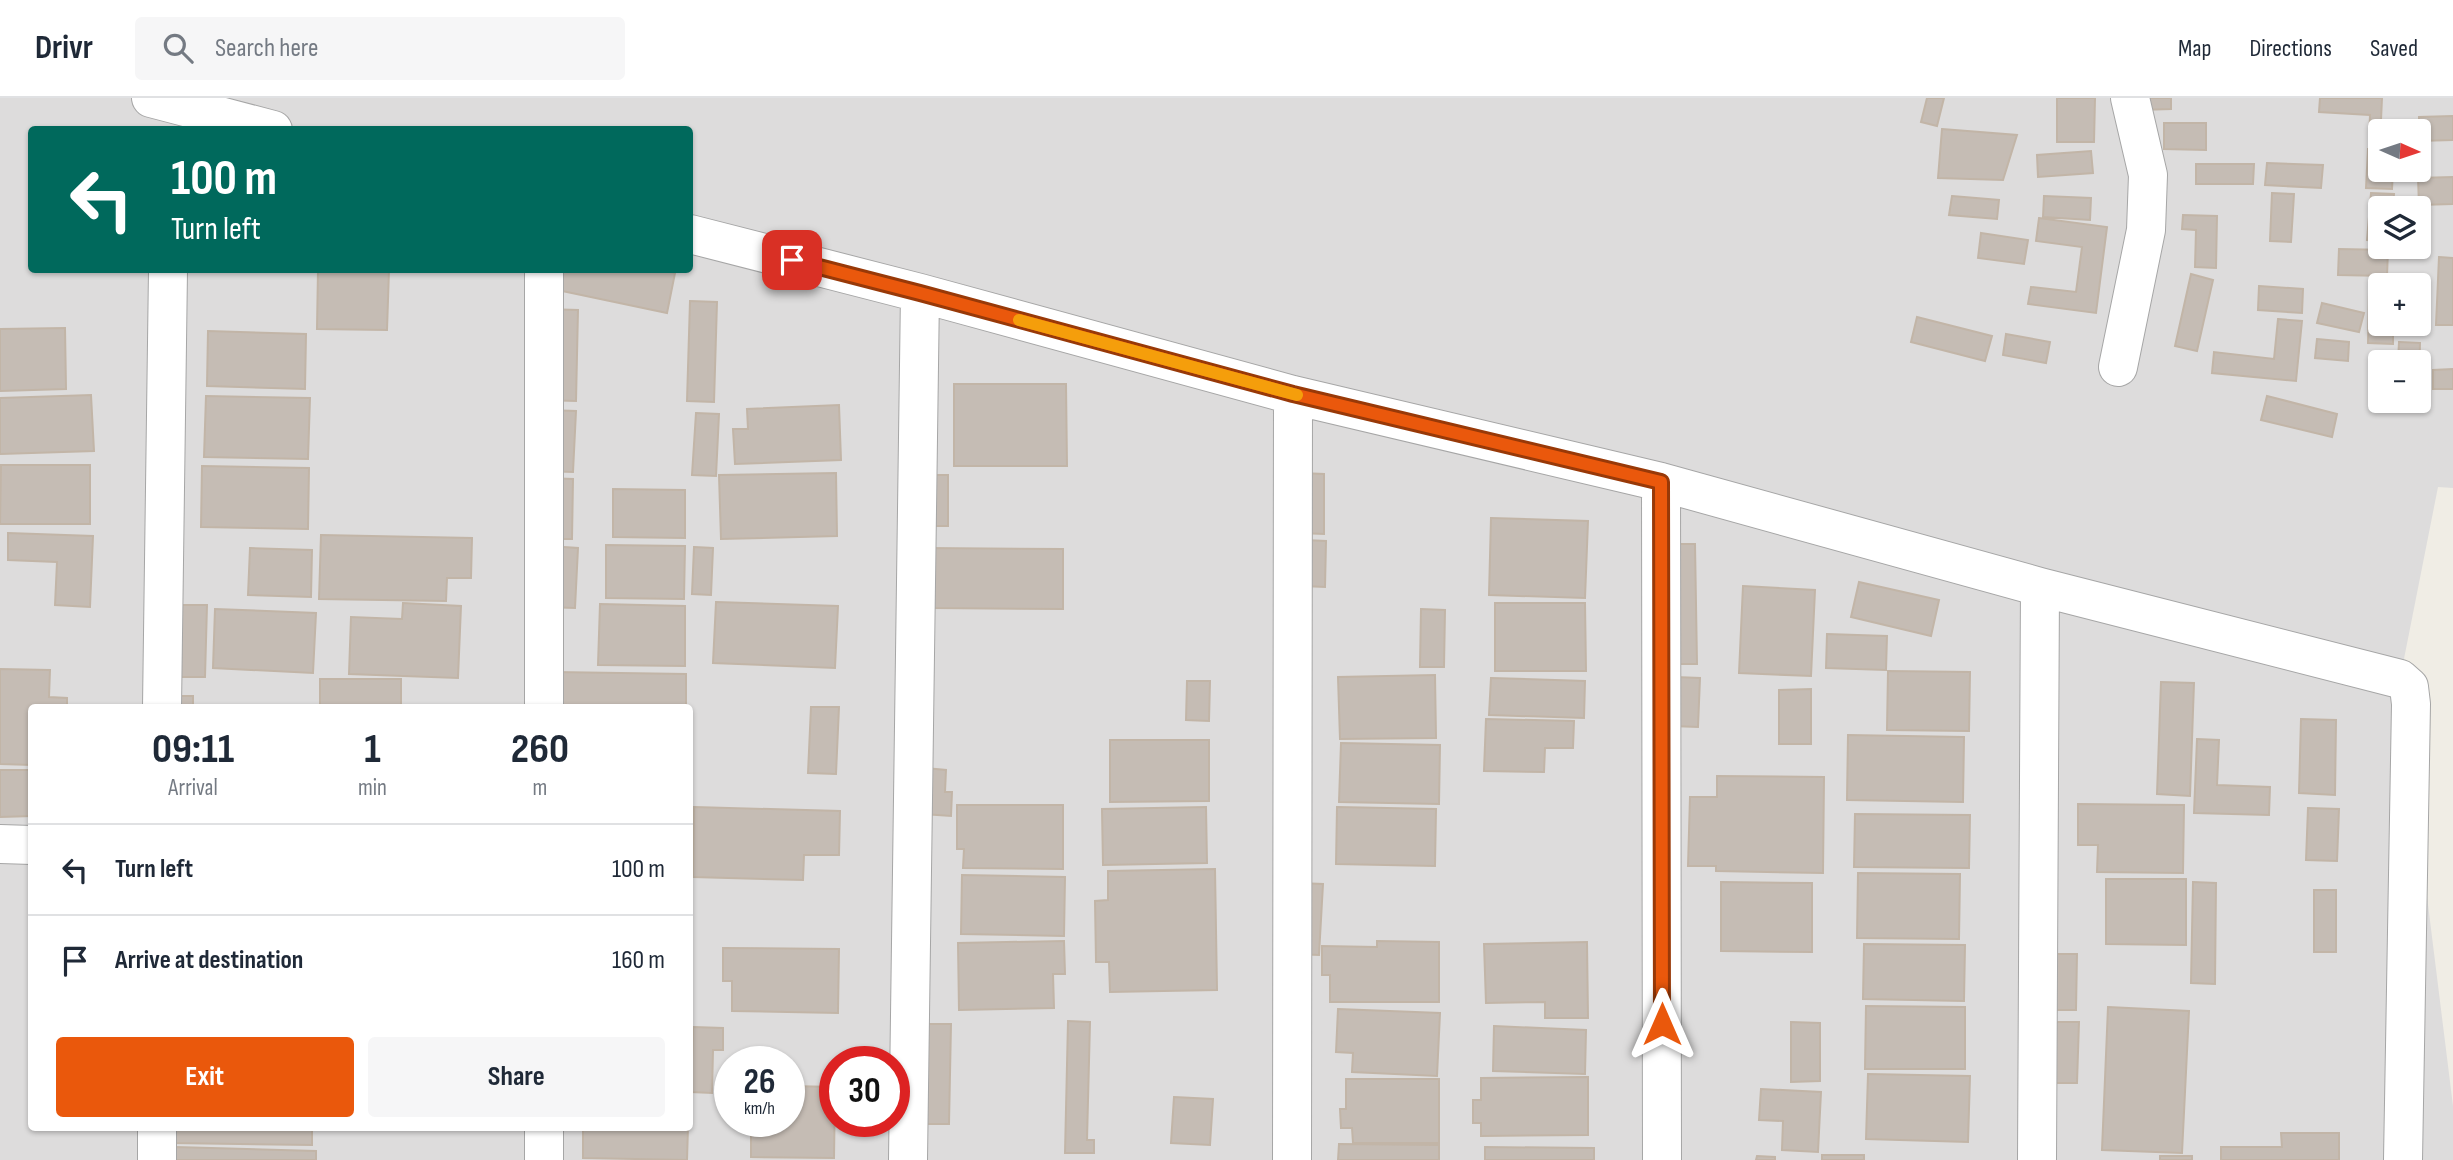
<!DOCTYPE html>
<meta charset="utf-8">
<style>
body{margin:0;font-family:"Sofia Sans Condensed",sans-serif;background:#f6f6f7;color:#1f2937;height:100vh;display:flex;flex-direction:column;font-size:26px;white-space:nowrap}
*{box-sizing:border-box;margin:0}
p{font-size:23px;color:#747a83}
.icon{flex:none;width:38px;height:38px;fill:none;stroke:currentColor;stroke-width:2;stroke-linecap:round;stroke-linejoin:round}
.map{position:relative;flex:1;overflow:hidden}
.side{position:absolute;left:28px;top:606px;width:665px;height:427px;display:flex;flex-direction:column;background:#fff;border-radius:7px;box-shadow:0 2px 5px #0004}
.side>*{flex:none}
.hud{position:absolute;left:28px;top:28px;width:665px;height:147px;border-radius:7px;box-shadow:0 2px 5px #0004;background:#00695c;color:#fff;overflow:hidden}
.needle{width:46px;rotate:93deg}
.buttons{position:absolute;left:2368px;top:21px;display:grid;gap:14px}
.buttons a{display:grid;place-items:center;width:63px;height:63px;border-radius:7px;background:#fff;box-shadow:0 2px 5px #0004;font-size:35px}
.speed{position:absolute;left:714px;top:948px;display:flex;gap:14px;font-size:35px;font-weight:700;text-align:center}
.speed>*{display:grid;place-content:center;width:91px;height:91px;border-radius:50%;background:#fff;box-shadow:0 2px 5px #0004;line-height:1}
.speed small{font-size:18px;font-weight:400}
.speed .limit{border:10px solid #d22;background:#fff;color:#111}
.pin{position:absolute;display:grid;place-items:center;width:60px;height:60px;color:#fff;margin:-30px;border-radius:14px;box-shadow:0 4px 10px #0006}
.me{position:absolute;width:77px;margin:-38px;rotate:0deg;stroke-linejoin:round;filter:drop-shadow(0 0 5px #0008)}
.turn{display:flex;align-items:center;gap:24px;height:147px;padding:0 28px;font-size:32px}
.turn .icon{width:91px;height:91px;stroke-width:2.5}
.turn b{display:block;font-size:49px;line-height:60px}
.eta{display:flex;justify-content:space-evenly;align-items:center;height:119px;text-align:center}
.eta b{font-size:42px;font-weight:700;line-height:49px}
.action{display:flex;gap:14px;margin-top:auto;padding:14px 28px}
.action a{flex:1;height:80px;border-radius:7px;background:#ea580c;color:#fff;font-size:28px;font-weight:700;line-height:80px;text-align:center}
.action a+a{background:#f6f6f7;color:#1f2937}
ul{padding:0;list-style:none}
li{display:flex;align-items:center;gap:21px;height:91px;padding:0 28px;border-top:2px solid #e0e1e3}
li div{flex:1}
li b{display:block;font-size:26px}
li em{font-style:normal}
header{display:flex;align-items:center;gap:42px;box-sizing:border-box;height:98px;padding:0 35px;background:#fff;border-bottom:2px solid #e0e1e3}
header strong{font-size:33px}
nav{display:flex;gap:38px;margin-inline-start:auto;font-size:24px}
.search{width:490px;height:63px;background:#f6f6f7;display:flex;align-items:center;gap:18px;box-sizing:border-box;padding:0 24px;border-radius:7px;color:#747a83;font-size:26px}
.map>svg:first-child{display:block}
.residential{fill:#dddcdc;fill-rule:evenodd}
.building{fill:#c5bcb4;stroke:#c2b5a7;stroke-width:2}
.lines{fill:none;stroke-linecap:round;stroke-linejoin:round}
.minor-casing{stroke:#a6a6a6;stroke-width:40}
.minor{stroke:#fff;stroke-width:38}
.route-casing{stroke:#983908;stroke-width:18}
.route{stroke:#ea580c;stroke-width:12}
.slow{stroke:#f59e0b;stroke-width:12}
</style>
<header>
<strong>Drivr</strong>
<div class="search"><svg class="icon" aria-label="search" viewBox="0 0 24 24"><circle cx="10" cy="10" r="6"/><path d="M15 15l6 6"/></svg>Search here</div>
<nav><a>Map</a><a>Directions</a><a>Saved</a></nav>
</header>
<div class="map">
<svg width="2453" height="1062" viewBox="0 0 2453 1062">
<rect width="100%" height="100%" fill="#f0ede5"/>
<path class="residential" d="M 0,0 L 2453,0 L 2453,390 L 2438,389 L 2400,581 L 2453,1008 L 2453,1062 L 0,1062 ZM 32,32 L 690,32 L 690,172 L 32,172 ZM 2380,33 L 2418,33 L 2418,72 L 2380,72 ZM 2380,110 L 2418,110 L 2418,149 L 2380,149 ZM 2380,187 L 2418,187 L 2418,226 L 2380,226 ZM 2380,264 L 2418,264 L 2418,303 L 2380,303 ZM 32,609 L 690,609 L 690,1029 L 32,1029 ZM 730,964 L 789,964 L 789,1024 L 730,1024 ZM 835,964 L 894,964 L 894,1024 L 835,1024 Z"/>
<path class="building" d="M 1927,0 L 1944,0 L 1937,28 L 1921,24 Z
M 2057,0 L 2095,0 L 2094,44 L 2057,44 Z
M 2140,0 L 2171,0 L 2171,11 L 2140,12 Z
M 2320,0 L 2382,0 L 2380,44 L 2369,43 L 2370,17 L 2319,14 Z
M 2453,18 L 2453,42 L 2419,43 L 2419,19 Z
M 2164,25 L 2206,25 L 2206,52 L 2164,51 Z
M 1942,31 L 2017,37 L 2003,82 L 1938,80 Z
M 2368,51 L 2380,51 L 2380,72 L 2393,72 L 2392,91 L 2366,90 Z
M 2091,53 L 2093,75 L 2038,79 L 2037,57 Z
M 2267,65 L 2323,67 L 2321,90 L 2265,87 Z
M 2196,66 L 2254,66 L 2253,86 L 2196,86 Z
M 2453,79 L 2453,106 L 2419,107 L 2418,80 Z
M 2272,95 L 2294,96 L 2291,144 L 2270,143 Z
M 2371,95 L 2394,96 L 2393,110 L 2380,110 L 2380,143 L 2367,142 Z
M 1952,98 L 1999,102 L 1997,121 L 1949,117 Z
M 2044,98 L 2091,100 L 2090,122 L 2043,119 Z
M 2183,117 L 2217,118 L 2216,170 L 2195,169 L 2196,132 L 2182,131 Z
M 2039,120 L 2107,129 L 2096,215 L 2028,206 L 2031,189 L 2076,194 L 2082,149 L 2036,143 Z
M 1981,135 L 2028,142 L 2024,166 L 1978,160 Z
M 2339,151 L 2388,152 L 2387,178 L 2338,177 Z
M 2439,159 L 2453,160 L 2453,227 L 2436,227 Z
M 318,172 L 389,172 L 387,232 L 317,231 Z
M 547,172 L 660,172 L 675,175 L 667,215 L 543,189 Z
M 2191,176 L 2213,182 L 2197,253 L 2175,248 Z
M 2259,188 L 2303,191 L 2302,215 L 2258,212 Z
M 2369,193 L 2380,193 L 2380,226 L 2393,226 L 2393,246 L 2368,245 Z
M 690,203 L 717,204 L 714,304 L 687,303 Z
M 2322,205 L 2364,215 L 2359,234 L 2317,225 Z
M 544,211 L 578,212 L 576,303 L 541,302 Z
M 1917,219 L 1992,238 L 1985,263 L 1911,244 Z
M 2278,221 L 2302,223 L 2296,283 L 2212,275 L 2214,254 L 2274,261 Z
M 65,230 L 66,291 L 0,293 L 0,231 Z
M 208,233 L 306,236 L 305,291 L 207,288 Z
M 2006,236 L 2050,244 L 2046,265 L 2003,257 Z
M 2317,241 L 2349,244 L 2348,263 L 2315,260 Z
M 2399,244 L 2420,245 L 2419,289 L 2418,264 L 2398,264 Z
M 2453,271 L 2453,291 L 2433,291 L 2433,272 Z
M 954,286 L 1066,286 L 1067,368 L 954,368 Z
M 91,297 L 94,353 L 0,356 L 0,300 Z
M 206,298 L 310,300 L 308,361 L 204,359 Z
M 2267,298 L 2337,316 L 2332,339 L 2261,322 Z
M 839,307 L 841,362 L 735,366 L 733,331 L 748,331 L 747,311 Z
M 546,312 L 576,313 L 573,374 L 543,373 Z
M 696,315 L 719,316 L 716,378 L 692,377 Z
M 1,367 L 90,367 L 90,426 L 0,426 Z
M 202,368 L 309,370 L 308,431 L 201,429 Z
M 836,375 L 837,438 L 721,441 L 719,377 Z
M 1300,375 L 1324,376 L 1324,436 L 1300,435 Z
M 916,377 L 948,377 L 948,428 L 916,428 Z
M 545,380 L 573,381 L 572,441 L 544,441 Z
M 613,391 L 685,392 L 685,440 L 613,439 Z
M 1491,420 L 1588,423 L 1585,500 L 1489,497 Z
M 8,435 L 93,438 L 90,509 L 55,507 L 57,464 L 8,462 Z
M 321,437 L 472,440 L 471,480 L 447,480 L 446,503 L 319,501 Z
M 1305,442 L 1326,443 L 1325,489 L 1303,488 Z
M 1666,446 L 1695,446 L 1697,566 L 1668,566 Z
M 606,447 L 685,448 L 684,501 L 606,500 Z
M 548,448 L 578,450 L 575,510 L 545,509 Z
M 694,449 L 713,450 L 711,497 L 692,496 Z
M 250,450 L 312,452 L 311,499 L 248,497 Z
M 925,450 L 1063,451 L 1063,511 L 933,510 Z
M 1859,484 L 1939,502 L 1931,538 L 1851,519 Z
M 1743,488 L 1815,492 L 1811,578 L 1739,575 Z
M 716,504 L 838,508 L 835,570 L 713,565 Z
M 403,505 L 461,508 L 458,580 L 349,576 L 351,519 L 402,521 Z
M 1495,505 L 1585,505 L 1586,573 L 1495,573 Z
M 600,506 L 685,508 L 685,568 L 598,567 Z
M 175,507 L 207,507 L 205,579 L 173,579 Z
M 215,511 L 316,515 L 313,575 L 213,570 Z
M 1421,511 L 1445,512 L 1444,569 L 1420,569 Z
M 1827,536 L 1887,538 L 1886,572 L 1826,570 Z
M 0,571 L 50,572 L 49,599 L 67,600 L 67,609 L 32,609 L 32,667 L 0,666 Z
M 1888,573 L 1970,574 L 1969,633 L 1887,632 Z
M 554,574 L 686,576 L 686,609 L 554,609 Z
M 1435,577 L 1436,640 L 1340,641 L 1338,579 Z
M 1675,579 L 1700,580 L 1698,629 L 1672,628 Z
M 1491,580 L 1585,583 L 1584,620 L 1489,617 Z
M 320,581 L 401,581 L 401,609 L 320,609 Z
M 1187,583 L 1210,583 L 1209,623 L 1186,622 Z
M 2161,584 L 2194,585 L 2190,698 L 2157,696 Z
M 1811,591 L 1811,646 L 1779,646 L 1779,592 Z
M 170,598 L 193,598 L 193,609 L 171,609 Z
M 811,609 L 839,609 L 836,676 L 808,675 Z
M 1486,621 L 1574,623 L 1573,650 L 1545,650 L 1544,674 L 1484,673 Z
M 2301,621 L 2336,622 L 2335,697 L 2299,695 Z
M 1848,637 L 1964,639 L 1963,704 L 1847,702 Z
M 2197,641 L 2219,642 L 2217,687 L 2270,689 L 2269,717 L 2194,715 Z
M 1110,642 L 1209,642 L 1209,703 L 1110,704 Z
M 1341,645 L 1440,647 L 1439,706 L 1339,704 Z
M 925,670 L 946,672 L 945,694 L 952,694 L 951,718 L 923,716 Z
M 0,672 L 32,672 L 32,718 L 0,719 Z
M 1717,678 L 1824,679 L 1823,775 L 1716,773 L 1716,768 L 1688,768 L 1690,699 L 1717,699 Z
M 2078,706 L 2184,707 L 2183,775 L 2097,774 L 2098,747 L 2078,747 Z
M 957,707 L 1063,707 L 1063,771 L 963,770 L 964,751 L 957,751 Z
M 694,709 L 840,713 L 839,757 L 804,757 L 803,782 L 693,779 Z
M 1206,709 L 1207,765 L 1103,767 L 1102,711 Z
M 1337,709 L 1436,711 L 1435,768 L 1336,766 Z
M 2308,710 L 2339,711 L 2337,763 L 2306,762 Z
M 1855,716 L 1970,717 L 1969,770 L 1854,769 Z
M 1215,771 L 1217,892 L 1110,894 L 1109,864 L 1096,864 L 1095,803 L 1108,802 L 1108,773 Z
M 1858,775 L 1960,776 L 1959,841 L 1857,840 Z
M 962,777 L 1065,779 L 1064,838 L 961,836 Z
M 2106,781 L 2186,781 L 2186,847 L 2106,846 Z
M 1721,784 L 1812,785 L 1812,854 L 1721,853 Z
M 2193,784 L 2216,785 L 2215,886 L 2191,885 Z
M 1298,785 L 1323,786 L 1319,857 L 1294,856 Z
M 2314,792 L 2336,792 L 2336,854 L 2314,854 Z
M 1064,843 L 1065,876 L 1053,876 L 1054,910 L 959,912 L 958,845 Z
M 1377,843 L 1439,844 L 1439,904 L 1330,904 L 1330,877 L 1322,877 L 1322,848 L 1377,849 Z
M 1587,844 L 1588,920 L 1545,920 L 1545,904 L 1486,905 L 1484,846 Z
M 1864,846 L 1965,847 L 1964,903 L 1863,901 Z
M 723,850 L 839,851 L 838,915 L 732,913 L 732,883 L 723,883 Z
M 2055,856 L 2077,856 L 2076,912 L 2055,912 Z
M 1866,908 L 1965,909 L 1965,971 L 1865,971 Z
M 2108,909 L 2189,913 L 2182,1055 L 2102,1052 Z
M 1338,911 L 1440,915 L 1437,978 L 1352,974 L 1353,955 L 1336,954 Z
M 1068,923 L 1090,924 L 1087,1042 L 1094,1042 L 1094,1055 L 1065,1055 Z
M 1791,924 L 1820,925 L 1820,983 L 1791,984 Z
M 2050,924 L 2079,924 L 2077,985 L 2049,985 Z
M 921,926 L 951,926 L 949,1026 L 918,1026 Z
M 1494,928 L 1586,932 L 1585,976 L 1493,973 Z
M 693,929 L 723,930 L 723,952 L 713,952 L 712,995 L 691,994 Z
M 1868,976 L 1970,978 L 1968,1044 L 1866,1041 Z
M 1588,979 L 1588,1037 L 1481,1038 L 1481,1025 L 1473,1025 L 1473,1002 L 1481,1002 L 1481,980 Z
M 1346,981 L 1439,981 L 1439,1045 L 1353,1045 L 1352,1030 L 1341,1030 L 1340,1011 L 1346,1011 Z
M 789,988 L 835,989 L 834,1060 L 751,1059 L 751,1024 L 789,1024 Z
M 1761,991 L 1821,994 L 1818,1054 L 1782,1052 L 1783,1023 L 1759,1022 Z
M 1174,999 L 1213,1001 L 1210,1047 L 1171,1045 Z
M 171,1029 L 312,1029 L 312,1047 L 171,1045 Z
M 583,1029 L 688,1029 L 687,1062 L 583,1060 Z
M 2281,1035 L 2339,1035 L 2339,1062 L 2221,1062 L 2221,1049 L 2282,1049 Z
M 1339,1046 L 1439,1047 L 1439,1062 L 1338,1062 Z
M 175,1049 L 316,1053 L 316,1062 L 174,1062 Z
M 1485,1049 L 1594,1050 L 1594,1062 L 1485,1062 Z
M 1822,1057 L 1864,1057 L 1864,1062 L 1822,1062 Z
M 1757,1058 L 1775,1059 L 1775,1062 L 1756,1062 Z
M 2160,1058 L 2192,1058 L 2192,1062 L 2160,1062 Z"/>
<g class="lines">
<defs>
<path id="minor" d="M 151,0 L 273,32
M 690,136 L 920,195 L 1293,297 L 1661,384 L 2040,489 L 2400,581 L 2409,589 L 2411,606 L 2403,1062
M 544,172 L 544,609
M 2118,269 L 2146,132 L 2148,77 L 2130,0
M 1661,384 L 1662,1062
M 162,609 L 168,172
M 0,746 L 32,747
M 544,1029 L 544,1062
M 157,1062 L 157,1029
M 908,1062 L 920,195
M 1292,1062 L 1293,297
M 2037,1062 L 2040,489"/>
</defs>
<use href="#minor" class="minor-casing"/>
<use href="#minor" class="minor"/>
</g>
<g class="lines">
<defs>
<path id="route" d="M 792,162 L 920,195 L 1293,296 L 1661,384 L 1662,926"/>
</defs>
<use href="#route" class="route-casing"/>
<use href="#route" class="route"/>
<path class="slow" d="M 1019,222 L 1297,297"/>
</g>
</svg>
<div class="buttons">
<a><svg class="needle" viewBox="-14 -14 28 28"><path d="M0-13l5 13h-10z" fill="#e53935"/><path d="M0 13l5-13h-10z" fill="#747a83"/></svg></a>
<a><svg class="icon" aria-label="layers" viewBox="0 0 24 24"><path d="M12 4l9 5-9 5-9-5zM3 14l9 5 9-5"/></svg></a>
<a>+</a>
<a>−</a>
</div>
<div class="speed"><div>26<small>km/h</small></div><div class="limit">30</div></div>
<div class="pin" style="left:792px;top:162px;background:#d93025"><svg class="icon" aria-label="arrive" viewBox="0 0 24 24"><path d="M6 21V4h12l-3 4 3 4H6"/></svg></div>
<svg class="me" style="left:1662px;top:926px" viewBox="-20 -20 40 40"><path d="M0-17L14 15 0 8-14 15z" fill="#ea580c" stroke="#fff" stroke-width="4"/></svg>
<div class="hud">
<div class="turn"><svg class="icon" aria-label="left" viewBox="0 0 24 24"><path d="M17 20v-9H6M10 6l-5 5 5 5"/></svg><div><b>100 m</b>Turn left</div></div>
</div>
<section class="side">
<div class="eta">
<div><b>09:11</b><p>Arrival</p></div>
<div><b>1</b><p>min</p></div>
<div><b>260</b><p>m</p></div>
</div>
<ul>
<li><svg class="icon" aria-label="left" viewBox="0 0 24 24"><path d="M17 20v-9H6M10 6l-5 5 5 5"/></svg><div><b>Turn left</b></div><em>100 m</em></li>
<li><svg class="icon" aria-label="arrive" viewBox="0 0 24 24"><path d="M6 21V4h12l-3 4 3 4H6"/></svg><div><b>Arrive at destination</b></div><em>160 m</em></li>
</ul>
<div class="action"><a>Exit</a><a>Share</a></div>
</section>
</div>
